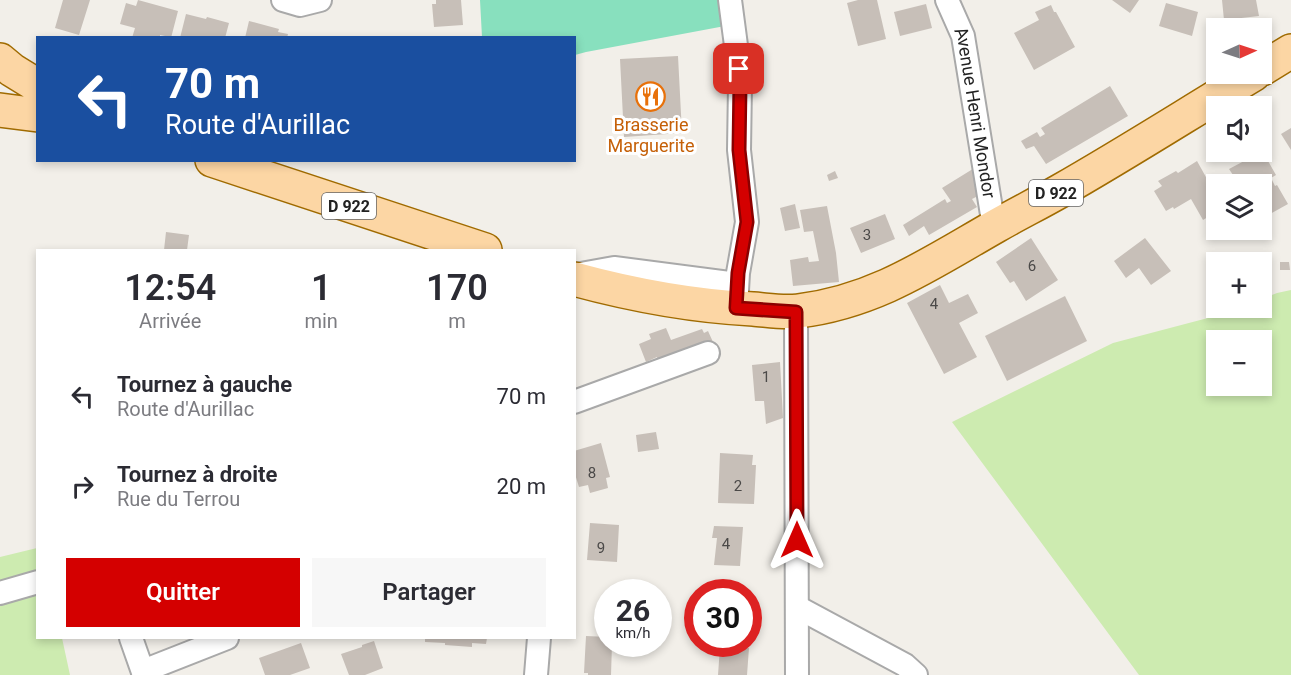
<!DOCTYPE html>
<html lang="fr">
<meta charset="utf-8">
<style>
body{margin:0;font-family:Roboto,sans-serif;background:#f7f7f7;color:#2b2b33;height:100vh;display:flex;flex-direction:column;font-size:22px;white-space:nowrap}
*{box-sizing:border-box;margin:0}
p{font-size:20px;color:#7c7c81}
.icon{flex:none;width:33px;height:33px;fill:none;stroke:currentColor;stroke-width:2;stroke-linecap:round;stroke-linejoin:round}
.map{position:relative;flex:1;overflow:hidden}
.details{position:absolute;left:36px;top:249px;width:540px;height:390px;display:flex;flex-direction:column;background:#fff;border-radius:0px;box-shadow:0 3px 9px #0003}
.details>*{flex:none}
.top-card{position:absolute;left:36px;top:36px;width:540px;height:126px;border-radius:0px;box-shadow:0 3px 9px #0003;background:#1a4fa0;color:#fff;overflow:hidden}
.needle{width:39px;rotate:87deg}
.buttons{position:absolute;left:1206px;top:18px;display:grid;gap:12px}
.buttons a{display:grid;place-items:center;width:66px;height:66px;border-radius:0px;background:#fff;box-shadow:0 3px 9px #0003;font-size:30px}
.speed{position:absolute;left:594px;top:579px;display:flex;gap:12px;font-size:30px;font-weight:700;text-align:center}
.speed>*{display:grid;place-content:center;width:78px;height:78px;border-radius:50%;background:#fff;box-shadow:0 3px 9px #0003;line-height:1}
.speed small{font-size:15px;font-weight:400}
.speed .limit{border:9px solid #d22;background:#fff;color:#111}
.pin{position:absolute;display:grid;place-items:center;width:51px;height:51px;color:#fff;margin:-26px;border-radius:12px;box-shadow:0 3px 9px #0006}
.me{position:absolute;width:66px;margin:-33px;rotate:0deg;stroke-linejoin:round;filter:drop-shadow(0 0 4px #0008)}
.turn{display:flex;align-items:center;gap:21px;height:126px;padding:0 30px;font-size:27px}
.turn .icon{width:78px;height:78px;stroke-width:2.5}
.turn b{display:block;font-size:42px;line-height:51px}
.eta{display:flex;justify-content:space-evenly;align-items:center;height:102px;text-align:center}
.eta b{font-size:36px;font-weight:600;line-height:42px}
.cta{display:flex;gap:12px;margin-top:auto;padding:12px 30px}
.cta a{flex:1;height:69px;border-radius:0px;background:#d40000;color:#fff;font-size:24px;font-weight:600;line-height:69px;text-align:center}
.cta a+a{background:#f7f7f7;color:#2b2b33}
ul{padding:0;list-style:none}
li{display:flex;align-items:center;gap:18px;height:90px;padding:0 30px}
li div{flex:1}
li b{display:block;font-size:22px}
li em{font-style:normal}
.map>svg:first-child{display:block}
.grass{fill:#cdebb0;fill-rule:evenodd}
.pitch{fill:#88e0be}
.building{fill:#c7bfb8}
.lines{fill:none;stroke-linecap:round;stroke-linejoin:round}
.minor-casing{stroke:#a9a9a9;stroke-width:26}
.primary-casing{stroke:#a06b00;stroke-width:36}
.minor{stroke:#fff;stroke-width:22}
.primary{stroke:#fcd6a4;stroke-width:33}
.route-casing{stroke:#8a0000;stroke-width:15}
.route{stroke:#d40000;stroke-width:10}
.labels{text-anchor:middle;stroke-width:6;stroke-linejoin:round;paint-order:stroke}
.number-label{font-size:15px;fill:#4b4948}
.shield{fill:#fff;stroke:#646464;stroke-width:1.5}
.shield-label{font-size:16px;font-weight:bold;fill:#222}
.street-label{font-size:18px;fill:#222;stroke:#fff}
.food-label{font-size:18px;fill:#c56008;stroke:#fff}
</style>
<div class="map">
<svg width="1291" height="675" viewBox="0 0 1291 675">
<rect width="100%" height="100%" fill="#f2efe9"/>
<path class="grass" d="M 1291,290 L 1291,675 L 1139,675 L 952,422 L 1113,343 L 1223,314 L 1239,308 L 1262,308 L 1262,299 L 1277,293 ZM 1216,340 L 1262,340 L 1262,386 L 1216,386 Z
M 37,548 L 38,638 L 62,638 L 70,675 L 0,675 L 0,557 Z"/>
<path class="pitch" d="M 480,0 L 720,0 L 725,26 L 586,52 L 575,55 L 574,38 L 482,37 Z"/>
<path class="building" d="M 63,0 L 90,0 L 79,35 L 55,28 Z
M 138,0 L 178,11 L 171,38 L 164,38 L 165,36 L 160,35 L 160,38 L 132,38 L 135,28 L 120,24 L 126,3 L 136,6 Z
M 436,0 L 461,0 L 463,25 L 434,27 L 432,4 L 436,4 Z
M 858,0 L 877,0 L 886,39 L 858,46 L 847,3 Z
M 1112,0 L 1139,0 L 1130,13 Z
M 1222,0 L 1256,0 L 1259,16 L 1224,20 Z
M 1166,3 L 1198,12 L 1192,36 L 1159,26 Z
M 926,4 L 932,28 L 900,36 L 894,12 Z
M 1051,5 L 1054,12 L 1056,12 L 1075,47 L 1034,70 L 1014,33 L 1039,20 L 1035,12 Z
M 186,14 L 206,19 L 207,17 L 229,23 L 225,38 L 180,38 Z
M 249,21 L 279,29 L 278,32 L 288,34 L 287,38 L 245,38 Z
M 678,56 L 682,133 L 624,137 L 620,59 Z
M 1110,86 L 1128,116 L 1046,164 L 1034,146 L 1026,149 L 1021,141 L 1037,132 L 1040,137 L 1045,134 L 1041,128 Z
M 1291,128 L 1291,150 L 1281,134 Z
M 1261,152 L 1263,152 L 1276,175 L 1271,178 L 1275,186 L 1277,185 L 1288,204 L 1270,214 L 1262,199 L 1262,192 L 1265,190 L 1261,184 L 1224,184 L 1222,181 L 1233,175 L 1229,169 Z
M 1197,161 L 1216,195 L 1216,212 L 1203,220 L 1191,199 L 1174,209 L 1173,207 L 1166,211 L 1154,191 L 1162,186 L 1158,181 L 1176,171 L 1178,173 Z
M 976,167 L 980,195 L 972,199 L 977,207 L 929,235 L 924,226 L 909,236 L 903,225 L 945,199 L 947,203 L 951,201 L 942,188 Z
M 835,171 L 838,178 L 829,181 L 827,175 Z
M 795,204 L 800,228 L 785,231 L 780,208 Z
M 827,206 L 836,253 L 839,282 L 793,286 L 790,260 L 808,257 L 809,262 L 819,261 L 813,231 L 804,232 L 800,210 Z
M 885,214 L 895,239 L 861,253 L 850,228 Z
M 166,232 L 189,235 L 187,250 L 164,250 Z
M 1031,238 L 1058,280 L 1026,301 L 1014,281 L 1010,283 L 996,262 Z
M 1145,238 L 1171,271 L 1151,285 L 1139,268 L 1126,278 L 1114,261 Z
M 1280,262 L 1289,262 L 1290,270 L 1280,270 Z
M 1267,278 L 1271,284 L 1262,290 L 1262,281 Z
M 940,285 L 949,303 L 968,294 L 978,313 L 959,323 L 977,357 L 944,374 L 907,303 Z
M 1065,296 L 1087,341 L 1007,381 L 985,336 Z
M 666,328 L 671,340 L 702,329 L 704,333 L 708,331 L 713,342 L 658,361 L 657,357 L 646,362 L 639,344 L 651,339 L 649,334 Z
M 780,362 L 783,418 L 766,424 L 764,401 L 755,401 L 752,365 Z
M 656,432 L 659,449 L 638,452 L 636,435 Z
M 601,443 L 610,477 L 606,478 L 608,488 L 590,493 L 588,485 L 579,487 L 574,471 L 574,451 Z
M 720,453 L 753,455 L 752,465 L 756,465 L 754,504 L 718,503 Z
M 590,523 L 619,525 L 617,562 L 587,560 Z
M 714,526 L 743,527 L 740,566 L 714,565 L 717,538 L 712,538 Z
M 586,636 L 608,637 L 608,644 L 612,644 L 611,675 L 588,675 L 588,673 L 584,673 Z
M 425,638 L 487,638 L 486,644 L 472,643 L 472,647 L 445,645 L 445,643 L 425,642 Z
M 374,641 L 383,668 L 365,675 L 349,675 L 341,654 L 362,647 L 362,645 Z
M 301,643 L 310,668 L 290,675 L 265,675 L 259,658 Z
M 720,647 L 749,648 L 747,675 L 718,675 Z"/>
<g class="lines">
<defs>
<g id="minor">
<path d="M 283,0 L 300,5 L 320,0"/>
<path d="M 730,0 L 737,53 L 740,84 L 739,150 L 747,222 L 738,273 L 736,308"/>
<path id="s1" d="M 947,0 L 963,36 L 994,227"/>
<path d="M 575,275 L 614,268 L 737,284"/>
<path d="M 796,312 L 797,675"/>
<path d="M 574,402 L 708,353"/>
<path d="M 0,593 L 38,582"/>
<path d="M 797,607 L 905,665 L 916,675"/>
<path d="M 131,638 L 144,675"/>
<path d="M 143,671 L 227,638"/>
<path d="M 536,675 L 539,638"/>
</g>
<path id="primary" d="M 0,60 L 12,70 L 38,86
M 1262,69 L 1291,51
M 0,110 L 38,115
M 212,160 L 485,250
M 574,279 C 633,295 692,306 753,309 C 767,310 783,313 798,311 C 875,302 931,263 996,226 C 1017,214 1039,203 1060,191 C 1125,154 1189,113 1254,74"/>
</defs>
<use href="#minor" class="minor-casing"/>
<use href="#primary" class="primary-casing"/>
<use href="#minor" class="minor"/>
<use href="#primary" class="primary"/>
</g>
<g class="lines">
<defs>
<path id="route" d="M 739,69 L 740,84 L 739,150 L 747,222 L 738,273 L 736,308 L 796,312 L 797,540"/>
</defs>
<use href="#route" class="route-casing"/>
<use href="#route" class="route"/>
</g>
<defs>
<symbol id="restaurant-ring" viewBox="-11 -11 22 22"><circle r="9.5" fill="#fff" stroke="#e8710a" stroke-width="1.5"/><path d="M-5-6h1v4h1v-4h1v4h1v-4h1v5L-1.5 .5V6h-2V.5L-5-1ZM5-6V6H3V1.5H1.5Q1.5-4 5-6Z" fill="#e8710a"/></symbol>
</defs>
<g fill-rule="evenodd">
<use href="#restaurant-ring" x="634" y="80" width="33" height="33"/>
</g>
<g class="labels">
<g class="number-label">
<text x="867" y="240">3</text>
<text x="1032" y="271">6</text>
<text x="934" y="309">4</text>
<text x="766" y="382">1</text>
<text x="592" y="478">8</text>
<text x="738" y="491">2</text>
<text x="726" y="549">4</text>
<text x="601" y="553">9</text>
</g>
<g class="shield">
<rect x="1029" y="180" width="54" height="26" rx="4.5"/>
<rect x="322" y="193" width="54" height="26" rx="4.5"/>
</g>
<g class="shield-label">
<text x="1056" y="199">D 922</text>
<text x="349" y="212">D 922</text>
</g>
<g class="street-label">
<text dy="6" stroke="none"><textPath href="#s1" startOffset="117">Avenue Henri Mondor</textPath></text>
</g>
<g class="food-label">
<text x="651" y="131">Brasserie<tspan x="651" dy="21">Marguerite</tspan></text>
</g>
</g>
</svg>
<div class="buttons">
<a><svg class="needle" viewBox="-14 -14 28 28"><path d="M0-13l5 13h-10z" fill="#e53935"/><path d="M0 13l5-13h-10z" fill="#7c7c81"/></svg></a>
<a><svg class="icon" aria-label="sound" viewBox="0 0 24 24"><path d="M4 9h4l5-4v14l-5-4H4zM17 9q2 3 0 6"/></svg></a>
<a><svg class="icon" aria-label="layers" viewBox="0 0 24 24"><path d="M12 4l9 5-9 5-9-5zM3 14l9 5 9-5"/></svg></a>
<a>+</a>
<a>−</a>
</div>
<div class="speed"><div>26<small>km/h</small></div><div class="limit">30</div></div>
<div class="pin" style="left:739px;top:69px;background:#d93025"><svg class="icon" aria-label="arrive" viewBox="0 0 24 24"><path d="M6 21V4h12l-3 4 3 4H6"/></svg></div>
<svg class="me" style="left:797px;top:540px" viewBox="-20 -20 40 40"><path d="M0-17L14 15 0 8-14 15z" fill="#d40000" stroke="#fff" stroke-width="4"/></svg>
<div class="top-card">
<div class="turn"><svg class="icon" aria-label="left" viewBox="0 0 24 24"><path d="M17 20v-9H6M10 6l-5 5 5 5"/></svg><div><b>70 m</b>Route d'Aurillac</div></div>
</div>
<section class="details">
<div class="eta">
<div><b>12:54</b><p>Arrivée</p></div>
<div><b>1</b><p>min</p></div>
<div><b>170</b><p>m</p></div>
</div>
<ul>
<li><svg class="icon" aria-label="left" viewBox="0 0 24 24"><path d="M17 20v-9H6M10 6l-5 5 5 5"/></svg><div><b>Tournez à gauche</b><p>Route d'Aurillac</p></div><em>70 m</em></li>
<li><svg class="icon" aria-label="right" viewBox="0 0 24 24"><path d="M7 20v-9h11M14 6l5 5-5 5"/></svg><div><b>Tournez à droite</b><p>Rue du Terrou</p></div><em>20 m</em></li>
</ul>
<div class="cta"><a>Quitter</a><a>Partager</a></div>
</section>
</div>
